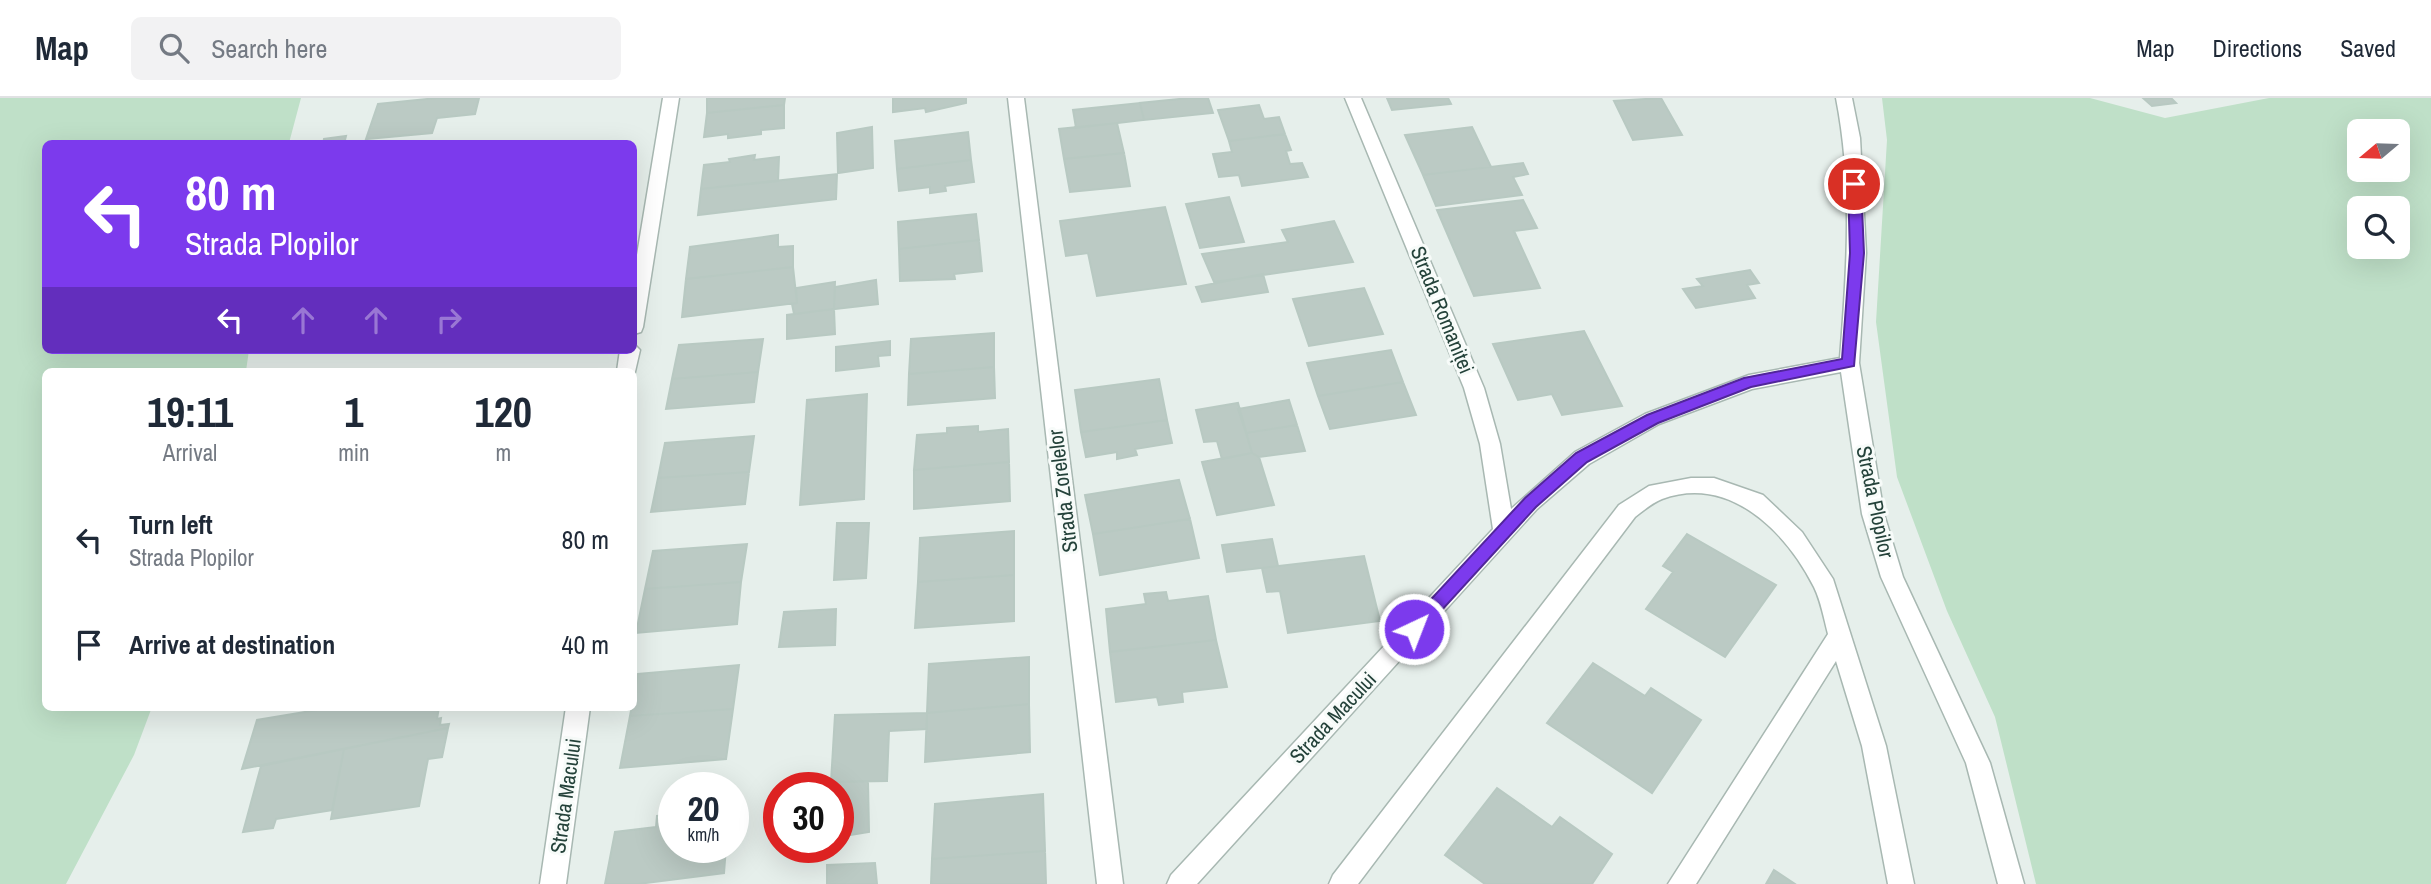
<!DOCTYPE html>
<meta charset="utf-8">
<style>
body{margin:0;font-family:"Archivo Narrow",sans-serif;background:#f2f2f3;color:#1f2937;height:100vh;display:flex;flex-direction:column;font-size:26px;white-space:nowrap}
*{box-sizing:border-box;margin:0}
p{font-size:23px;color:#747a83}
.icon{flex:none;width:38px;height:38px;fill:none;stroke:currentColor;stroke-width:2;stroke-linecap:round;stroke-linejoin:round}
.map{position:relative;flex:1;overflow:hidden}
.sheet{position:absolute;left:42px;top:270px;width:595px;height:343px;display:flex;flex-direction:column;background:#fff;border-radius:10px;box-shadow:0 7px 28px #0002}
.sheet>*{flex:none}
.banner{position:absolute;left:42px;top:42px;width:595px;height:214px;border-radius:10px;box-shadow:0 7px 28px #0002;background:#7c3aed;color:#fff;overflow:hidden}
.needle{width:46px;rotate:251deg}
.controls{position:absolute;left:2347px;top:21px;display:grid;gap:14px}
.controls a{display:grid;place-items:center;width:63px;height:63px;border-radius:10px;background:#fff;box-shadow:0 7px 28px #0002;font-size:35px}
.speed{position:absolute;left:658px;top:674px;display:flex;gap:14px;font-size:35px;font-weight:700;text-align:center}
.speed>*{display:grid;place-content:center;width:91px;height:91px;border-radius:50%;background:#fff;box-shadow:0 7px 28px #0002;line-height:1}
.speed small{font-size:18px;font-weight:400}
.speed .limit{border:10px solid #d22;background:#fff;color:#111}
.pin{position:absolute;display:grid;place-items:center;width:60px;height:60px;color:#fff;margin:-30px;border:4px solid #fff;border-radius:50%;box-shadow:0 2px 7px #0007}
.me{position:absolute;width:77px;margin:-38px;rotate:43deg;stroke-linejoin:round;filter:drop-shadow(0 0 5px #0008)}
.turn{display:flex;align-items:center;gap:24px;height:147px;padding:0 28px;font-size:32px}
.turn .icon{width:91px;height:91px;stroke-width:2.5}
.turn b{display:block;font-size:49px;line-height:60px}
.lanes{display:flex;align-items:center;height:66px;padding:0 28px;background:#0003;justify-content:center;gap:35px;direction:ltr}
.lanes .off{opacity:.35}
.eta{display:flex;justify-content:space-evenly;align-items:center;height:119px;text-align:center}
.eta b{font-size:42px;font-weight:800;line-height:49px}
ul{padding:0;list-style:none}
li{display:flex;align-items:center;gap:21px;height:105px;padding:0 28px}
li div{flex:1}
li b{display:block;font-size:26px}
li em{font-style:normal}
header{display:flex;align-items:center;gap:42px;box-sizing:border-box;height:98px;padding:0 35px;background:#fff;border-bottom:2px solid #e0e1e3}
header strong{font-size:33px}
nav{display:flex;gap:38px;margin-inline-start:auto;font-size:24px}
.search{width:490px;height:63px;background:#f2f2f3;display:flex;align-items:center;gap:18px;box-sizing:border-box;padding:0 24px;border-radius:10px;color:#747a83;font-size:26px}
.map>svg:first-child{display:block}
.green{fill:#bfe0c8;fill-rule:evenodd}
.building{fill:#bbcac4;stroke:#b8c9c2;stroke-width:2}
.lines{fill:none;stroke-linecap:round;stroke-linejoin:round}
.street-casing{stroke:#a8b8b2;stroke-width:3}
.street{fill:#fff;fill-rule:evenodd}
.route{fill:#7c3aed;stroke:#51269a;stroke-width:2}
.labels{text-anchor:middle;stroke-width:6;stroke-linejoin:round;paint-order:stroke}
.street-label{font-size:21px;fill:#24423a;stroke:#f7fbf9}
</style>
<header>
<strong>Map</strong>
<div class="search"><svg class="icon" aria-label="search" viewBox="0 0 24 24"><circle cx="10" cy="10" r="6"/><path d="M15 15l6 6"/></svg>Search here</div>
<nav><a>Map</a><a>Directions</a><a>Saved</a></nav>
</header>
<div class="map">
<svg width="2431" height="786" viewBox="0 0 2431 786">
<rect width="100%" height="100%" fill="#e6efeb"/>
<path class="green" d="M 0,0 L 301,0 L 289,45 L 46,46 L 46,252 L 249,252 L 246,273 L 46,273 L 46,609 L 152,609 L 134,657 L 66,786 L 0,786 Z
M 1882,0 L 2090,0 L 2165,20 L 2269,0 L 2431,0 L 2431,786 L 2036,786 L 1995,619 L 1947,513 L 1897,379 L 1876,224 L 1887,42 ZM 2359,33 L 2398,33 L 2398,72 L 2359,72 ZM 2359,110 L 2398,110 L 2398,149 L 2359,149 Z"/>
<path class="building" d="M 437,0 L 479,0 L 475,16 L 437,20 L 432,35 L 366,41 L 378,6 Z
M 707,0 L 785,0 L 784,7 L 707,15 Z
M 893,0 L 966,0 L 966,5 L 926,14 L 925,10 L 893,14 Z
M 1189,0 L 1208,0 L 1213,15 L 1144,22 L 1140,5 Z
M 1387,0 L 1448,0 L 1451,6 L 1392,12 Z
M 1661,0 L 1682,37 L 1633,42 L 1614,3 Z
M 2143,0 L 2171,0 L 2176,5 L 2152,8 Z
M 1140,5 L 1144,22 L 1076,30 L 1073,12 Z
M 784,7 L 784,30 L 761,32 L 761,36 L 728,40 L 728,36 L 704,39 L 707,15 Z
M 1259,7 L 1264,21 L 1279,19 L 1285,36 L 1229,43 L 1218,12 Z
M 1117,25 L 1124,55 L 1064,61 L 1059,31 Z
M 872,29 L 873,70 L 838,75 L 837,35 Z
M 1472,29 L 1491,69 L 1423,77 L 1405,37 Z
M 968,34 L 971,62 L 897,71 L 895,43 Z
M 1285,36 L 1291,52 L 1286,53 L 1290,66 L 1302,65 L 1308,79 L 1242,88 L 1239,77 L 1219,79 L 1213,56 L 1232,54 L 1229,43 Z
M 346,38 L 344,46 L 323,46 L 324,41 Z
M 1124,55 L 1130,88 L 1070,94 L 1064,61 Z
M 755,57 L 754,62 L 779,59 L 778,83 L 701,91 L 704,67 L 730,64 L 729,61 Z
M 971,62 L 974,84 L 945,88 L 946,93 L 930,95 L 930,89 L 899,93 L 897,71 Z
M 1523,65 L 1528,76 L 1513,79 L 1522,97 L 1436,108 L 1423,77 Z
M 837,76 L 836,101 L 698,117 L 701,91 Z
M 1229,99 L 1244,144 L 1200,150 L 1186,106 Z
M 1523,102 L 1537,130 L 1514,133 L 1540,190 L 1474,198 L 1437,112 Z
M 1165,109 L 1186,186 L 1097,198 L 1088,155 L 1066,158 L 1060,123 Z
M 976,116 L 979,142 L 899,151 L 898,124 Z
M 1334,123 L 1353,164 L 1214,184 L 1202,156 L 1288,144 L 1282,132 Z
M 778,137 L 778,149 L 793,148 L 793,169 L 686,181 L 690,149 Z
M 979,142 L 982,173 L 954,176 L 955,181 L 900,183 L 899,151 Z
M 793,169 L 797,205 L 682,219 L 686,181 Z
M 1750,172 L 1759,185 L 1747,187 L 1755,200 L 1696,210 L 1683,191 L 1703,188 L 1697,181 Z
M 1263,176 L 1268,194 L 1202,204 L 1196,189 Z
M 876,182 L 878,206 L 834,211 L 835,189 Z
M 835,184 L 834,211 L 794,216 L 792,206 L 797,205 L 796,190 Z
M 1364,190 L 1383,236 L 1309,248 L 1293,201 Z
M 834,211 L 835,236 L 787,241 L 787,217 Z
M 1584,233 L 1622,308 L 1562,317 L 1552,296 L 1518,302 L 1493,246 Z
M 994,235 L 994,269 L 909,276 L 911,241 Z
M 763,241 L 758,274 L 672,281 L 679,247 Z
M 890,243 L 890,257 L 878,258 L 879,268 L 836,273 L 836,249 Z
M 1391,252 L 1403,284 L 1318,298 L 1307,265 Z
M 994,269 L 995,300 L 908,307 L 909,276 Z
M 758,274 L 754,304 L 666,311 L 672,281 Z
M 1159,281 L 1167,322 L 1081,334 L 1075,292 Z
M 1403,284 L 1416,317 L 1330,331 L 1318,298 Z
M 867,296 L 864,401 L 800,407 L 807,302 Z
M 1289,302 L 1297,327 L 1246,335 L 1238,311 Z
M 1238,305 L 1252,355 L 1222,361 L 1217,343 L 1204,344 L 1196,312 Z
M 1167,322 L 1172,345 L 1135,351 L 1137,357 L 1117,361 L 1117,354 L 1086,359 L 1081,334 Z
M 1297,327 L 1305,353 L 1259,359 L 1252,355 L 1246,335 Z
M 978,328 L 978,334 L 1008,331 L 1009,364 L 914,372 L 917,337 L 947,335 L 947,330 Z
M 754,338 L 749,374 L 658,380 L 665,345 Z
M 1252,355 L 1259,359 L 1274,407 L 1217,417 L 1202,364 Z
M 1009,364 L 1010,403 L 914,411 L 914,372 Z
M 749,374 L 745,406 L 651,414 L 658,380 Z
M 1179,382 L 1190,421 L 1093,436 L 1085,397 Z
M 1190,421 L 1199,460 L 1100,477 L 1093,436 Z
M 837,425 L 869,425 L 866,480 L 834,482 Z
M 1014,433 L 1014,477 L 918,484 L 920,440 Z
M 1687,436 L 1776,487 L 1725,559 L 1646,511 L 1673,474 L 1663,468 Z
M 1272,441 L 1278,468 L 1227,474 L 1222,447 Z
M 747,446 L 741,484 L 645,491 L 653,453 Z
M 1364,458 L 1380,523 L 1288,535 L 1280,493 L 1267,494 L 1262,470 Z
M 1014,477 L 1014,523 L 915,530 L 918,484 Z
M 741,484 L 737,526 L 636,535 L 645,491 Z
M 1166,494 L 1168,503 L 1208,498 L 1216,542 L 1110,554 L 1106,511 L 1146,506 L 1144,496 Z
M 836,511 L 835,547 L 779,549 L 784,514 Z
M 1216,542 L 1227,589 L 1182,594 L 1183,604 L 1159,607 L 1157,599 L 1116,604 L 1110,554 Z
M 1029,559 L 1029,606 L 927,615 L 929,566 Z
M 1593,565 L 1645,598 L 1651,590 L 1701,622 L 1652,695 L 1547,625 Z
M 739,567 L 733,611 L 630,618 L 638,576 Z
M 1029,606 L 1030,654 L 925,664 L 927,615 Z
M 439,609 L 437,621 L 441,620 L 440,627 L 449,626 L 448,630 L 242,671 L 257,622 L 335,609 Z
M 733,611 L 726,661 L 620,670 L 630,618 Z
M 927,615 L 927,631 L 889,633 L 887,683 L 831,684 L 835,617 Z
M 448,630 L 442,659 L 428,661 L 419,708 L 331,721 L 344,651 Z
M 344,651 L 332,712 L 276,721 L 273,730 L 243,734 L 261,668 Z
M 868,683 L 869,734 L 838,739 L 838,690 L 831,690 L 831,684 Z
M 1497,690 L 1552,729 L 1560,719 L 1612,756 L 1592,786 L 1485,786 L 1445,757 Z
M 1043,696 L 1045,753 L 932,761 L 935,706 Z
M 674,716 L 674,749 L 726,749 L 724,775 L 638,786 L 605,786 L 615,734 L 656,729 L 657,718 Z
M 1045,753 L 1046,786 L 931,786 L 932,761 Z
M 875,765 L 877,786 L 827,786 L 827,767 Z
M 1774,772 L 1795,786 L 1766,786 Z"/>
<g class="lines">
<defs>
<path id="street" d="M 663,0 L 679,0 L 643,229 L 641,234 L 634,236 L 634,175 Z
M 1008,0 L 1024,0 L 1123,786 L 1097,786 Z
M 1345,0 L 1361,0 L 1484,290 L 1500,346 L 1511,411 L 1575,354 L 1645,316 L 1749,277 L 1840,260 C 1847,173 1853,86 1836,0 L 1852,0 L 1860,40 L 1866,155 L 1859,265 L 1884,416 L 1903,479 L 1990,665 L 2024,786 L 1998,786 L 1966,665 L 1881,479 L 1862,416 L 1841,274 L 1752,291 L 1659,326 L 1589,366 L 1537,411 L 1197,786 L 1167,786 L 1171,777 L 1493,431 L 1480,346 L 1464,290 Z
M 634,246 L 640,252 L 634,278 L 634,273 L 617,273 L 620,252 L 634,252 Z
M 1691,380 L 1714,380 L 1763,397 L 1802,434 L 1833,481 L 1886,648 L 1914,786 L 1888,786 L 1862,648 L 1836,563 L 1696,786 L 1668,786 L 1828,536 C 1824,521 1821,503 1814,489 C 1786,434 1730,376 1662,401 C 1652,405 1643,413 1635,419 L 1358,786 L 1329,786 L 1333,777 L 1619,407 L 1649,388 Z
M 566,609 L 590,609 L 566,786 L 540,786 Z"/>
</defs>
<use href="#street" class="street-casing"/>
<use href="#street" class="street"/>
</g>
<path class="route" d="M 1854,82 L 1861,86 L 1864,155 L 1854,268 L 1751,289 L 1658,325 L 1587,364 L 1536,409 L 1420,536 L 1414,538 L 1408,536 L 1405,531 L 1408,526 L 1525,400 L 1576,355 L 1647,317 L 1744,280 L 1842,261 L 1850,155 L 1848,86 Z"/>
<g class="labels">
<g class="street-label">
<text transform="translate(1442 212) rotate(68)" y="7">Strada Romaniței</text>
<text transform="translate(1063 393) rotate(-97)" y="7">Strada Zorelelor</text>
<text transform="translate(1875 404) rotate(78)" y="7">Strada Plopilor</text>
<text transform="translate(1333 620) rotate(-47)" y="7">Strada Macului</text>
<text transform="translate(566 698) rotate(-82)" y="7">Strada Macului</text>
</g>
</g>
</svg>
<div class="controls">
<a><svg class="needle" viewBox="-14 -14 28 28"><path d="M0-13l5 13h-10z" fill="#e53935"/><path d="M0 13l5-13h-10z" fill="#747a83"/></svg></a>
<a><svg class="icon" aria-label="search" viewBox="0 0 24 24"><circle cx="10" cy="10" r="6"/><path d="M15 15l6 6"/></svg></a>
</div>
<div class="speed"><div>20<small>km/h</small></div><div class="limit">30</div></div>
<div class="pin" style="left:1854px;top:86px;background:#d93025"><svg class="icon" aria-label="arrive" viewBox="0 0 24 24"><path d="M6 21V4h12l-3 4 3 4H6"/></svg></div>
<svg class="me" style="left:1414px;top:531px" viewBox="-20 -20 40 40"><circle r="17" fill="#7c3aed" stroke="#fff" stroke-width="3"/><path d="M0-11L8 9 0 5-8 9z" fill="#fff"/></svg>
<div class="banner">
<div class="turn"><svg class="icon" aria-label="left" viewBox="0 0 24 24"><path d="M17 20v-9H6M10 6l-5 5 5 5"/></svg><div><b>80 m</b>Strada Plopilor</div></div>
<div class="lanes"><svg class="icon" aria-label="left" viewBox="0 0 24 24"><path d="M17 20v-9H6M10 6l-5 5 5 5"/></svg><svg class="icon off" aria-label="ahead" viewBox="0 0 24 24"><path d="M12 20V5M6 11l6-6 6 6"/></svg><svg class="icon off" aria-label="ahead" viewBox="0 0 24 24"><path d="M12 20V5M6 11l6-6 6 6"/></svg><svg class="icon off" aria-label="right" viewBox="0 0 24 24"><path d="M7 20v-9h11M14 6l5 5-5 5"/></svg></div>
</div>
<section class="sheet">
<div class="eta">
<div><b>19:11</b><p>Arrival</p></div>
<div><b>1</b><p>min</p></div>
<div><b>120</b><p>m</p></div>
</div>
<ul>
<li><svg class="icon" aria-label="left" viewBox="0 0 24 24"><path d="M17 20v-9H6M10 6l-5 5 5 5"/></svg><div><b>Turn left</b><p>Strada Plopilor</p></div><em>80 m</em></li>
<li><svg class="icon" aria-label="arrive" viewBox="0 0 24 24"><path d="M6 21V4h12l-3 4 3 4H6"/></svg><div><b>Arrive at destination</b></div><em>40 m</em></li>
</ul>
</section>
</div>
